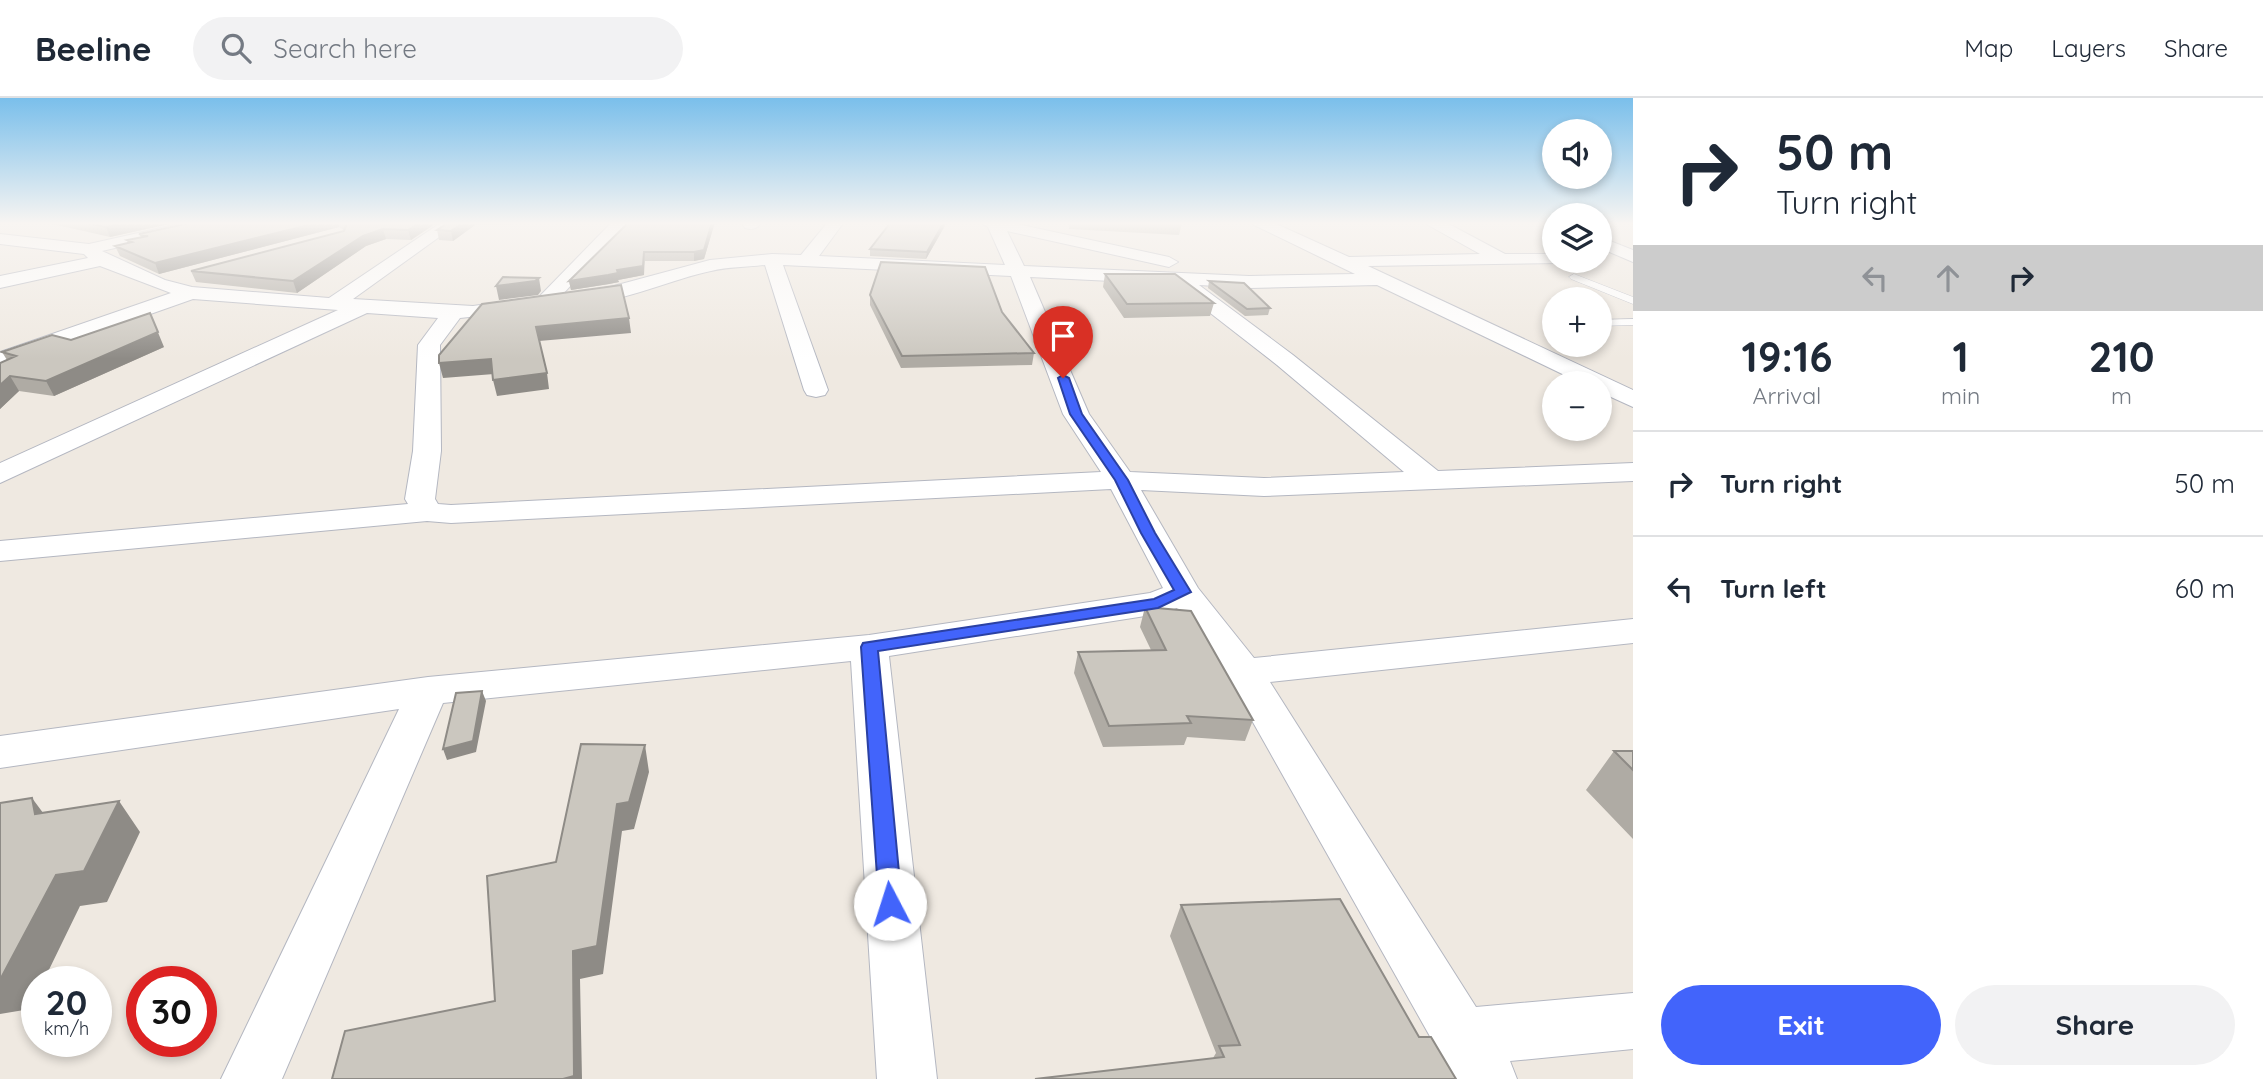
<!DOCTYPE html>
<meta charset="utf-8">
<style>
body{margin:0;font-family:Quicksand,sans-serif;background:#f2f2f3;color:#1f2937;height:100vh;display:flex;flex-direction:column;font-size:26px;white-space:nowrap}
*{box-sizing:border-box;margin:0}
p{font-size:23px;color:#747a83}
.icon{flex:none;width:38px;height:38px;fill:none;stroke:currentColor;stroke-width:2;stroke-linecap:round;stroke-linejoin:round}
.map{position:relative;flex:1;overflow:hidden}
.details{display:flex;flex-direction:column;background:#fff;width:630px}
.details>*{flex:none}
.top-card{background:#fff;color:#1f2937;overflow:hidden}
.controls{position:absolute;left:1542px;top:21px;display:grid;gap:14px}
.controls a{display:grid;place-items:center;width:70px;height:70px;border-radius:50%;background:#fff;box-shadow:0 4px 10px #0003;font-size:35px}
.speed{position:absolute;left:21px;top:868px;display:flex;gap:14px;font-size:35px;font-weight:700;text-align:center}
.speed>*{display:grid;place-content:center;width:91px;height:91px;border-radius:50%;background:#fff;box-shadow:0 4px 10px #0003;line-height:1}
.speed small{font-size:18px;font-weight:400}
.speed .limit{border:10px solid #d22;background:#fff;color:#111}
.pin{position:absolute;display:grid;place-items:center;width:60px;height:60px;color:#fff;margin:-72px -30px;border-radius:50% 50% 50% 0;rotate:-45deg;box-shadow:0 0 7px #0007}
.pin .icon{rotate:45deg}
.me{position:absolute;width:77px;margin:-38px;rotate:355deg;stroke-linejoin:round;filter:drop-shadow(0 0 5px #0008)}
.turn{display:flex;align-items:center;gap:24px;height:147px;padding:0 28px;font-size:32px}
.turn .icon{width:91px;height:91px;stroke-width:2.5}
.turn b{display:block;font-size:49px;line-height:60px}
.lanes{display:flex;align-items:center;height:66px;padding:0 28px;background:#0003;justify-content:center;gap:35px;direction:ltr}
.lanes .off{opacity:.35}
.eta{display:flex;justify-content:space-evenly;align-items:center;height:119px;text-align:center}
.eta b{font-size:42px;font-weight:700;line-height:49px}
.button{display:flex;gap:14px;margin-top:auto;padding:14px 28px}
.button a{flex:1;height:80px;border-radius:42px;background:#4264fb;color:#fff;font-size:28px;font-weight:700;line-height:80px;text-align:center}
.button a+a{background:#f2f2f3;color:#1f2937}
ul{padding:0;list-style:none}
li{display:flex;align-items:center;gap:21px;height:105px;padding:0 28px;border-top:2px solid #e0e1e3}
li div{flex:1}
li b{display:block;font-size:26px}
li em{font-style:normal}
header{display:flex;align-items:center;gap:42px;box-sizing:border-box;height:98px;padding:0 35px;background:#fff;border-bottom:2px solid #e0e1e3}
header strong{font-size:33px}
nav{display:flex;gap:38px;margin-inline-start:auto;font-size:24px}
.search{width:490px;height:63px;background:#f2f2f3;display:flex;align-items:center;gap:18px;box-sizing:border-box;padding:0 24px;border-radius:38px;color:#747a83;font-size:26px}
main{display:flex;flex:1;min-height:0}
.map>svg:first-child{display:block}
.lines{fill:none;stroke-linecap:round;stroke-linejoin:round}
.lane-casing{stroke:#b4b7c1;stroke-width:1}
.street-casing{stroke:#b4b7c1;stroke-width:2}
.lane{fill:#fff;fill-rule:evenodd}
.street{fill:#fff;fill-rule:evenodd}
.wall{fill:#afaba4}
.shaded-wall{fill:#8e8b86}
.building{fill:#cbc7bf;stroke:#8e8b86;stroke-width:2}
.route{fill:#4264fb;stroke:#2b41a3;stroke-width:2}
</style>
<header>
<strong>Beeline</strong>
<div class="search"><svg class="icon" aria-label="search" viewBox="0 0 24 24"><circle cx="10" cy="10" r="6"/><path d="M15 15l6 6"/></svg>Search here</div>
<nav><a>Map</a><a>Layers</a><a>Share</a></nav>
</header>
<main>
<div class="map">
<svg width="1633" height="981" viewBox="0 0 1633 981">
<rect width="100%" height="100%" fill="#efe9e1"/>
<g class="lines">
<defs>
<path id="lane" d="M 1574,176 L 1633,199 L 1633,206 L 1571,181 L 1569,179 Z
M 1633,221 L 1633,227 L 1600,228 L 1600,222 Z"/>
<path id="street" d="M 188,124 L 216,124 L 214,127 L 102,153 L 165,182 L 192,189 L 329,200 L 442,124 L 460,124 L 353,201 L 473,208 L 523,201 L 530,203 L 533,207 L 530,211 L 523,213 L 460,220 L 440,247 L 441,353 L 435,401 L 438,406 L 451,407 L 1101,374 L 1063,316 L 1011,178 L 783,167 L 828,292 L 825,297 L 816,299 L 807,297 L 804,292 L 765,167 C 747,169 728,169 711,173 C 673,180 604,213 568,204 L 565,200 L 568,196 L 610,189 L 710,162 L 772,156 L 801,157 L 828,124 L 844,124 L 819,158 L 1005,167 L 988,129 L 980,124 L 1008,124 L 1169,159 L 1178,164 L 1169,169 L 1007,133 L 1024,168 L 1249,178 L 1355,176 L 1254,127 L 1252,124 L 1272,124 L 1349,159 L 1480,156 L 1428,127 L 1426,124 L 1445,124 L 1505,156 L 1554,156 L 1554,163 L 1562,163 L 1560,165 L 1368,168 L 1633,292 L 1633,309 L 1600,294 L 1600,285 L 1581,285 L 1377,187 L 1249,190 L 1199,187 L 1293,257 L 1438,373 L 1633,365 L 1633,383 L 1264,398 L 1141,392 L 1198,490 L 1254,560 L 1633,521 L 1633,545 L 1270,584 L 1476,909 L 1633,895 L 1633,951 L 1510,963 L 1517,981 L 1454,981 L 1228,580 L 1177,510 L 1158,516 L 889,558 L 937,981 L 877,981 L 851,563 L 443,605 L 282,981 L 221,981 L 399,611 L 0,670 L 0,638 L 428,579 L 869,537 L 1150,495 L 1163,490 L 1111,391 L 451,425 L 427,423 L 0,463 L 0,443 L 408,406 L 405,401 L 413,353 L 418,247 L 438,220 L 367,215 L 0,385 L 0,365 L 338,212 L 193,201 L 0,269 L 0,254 L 171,195 L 100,168 L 0,190 L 0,178 L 88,160 L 84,156 L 0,146 L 0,136 L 89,146 ZM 1030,179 L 1173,186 L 1277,267 L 1404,374 L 1264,380 L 1130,374 L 1089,316 Z
M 612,124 L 629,124 L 551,209 L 537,209 L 534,205 L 537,201 Z
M 745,124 L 762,124 C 757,131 753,132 745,130 L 743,127 Z
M 1600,139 L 1633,152 L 1633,164 L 1600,150 Z"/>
</defs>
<use href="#lane" class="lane-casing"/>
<use href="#street" class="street-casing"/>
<use href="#lane" class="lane"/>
<use href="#street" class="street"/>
</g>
<path class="wall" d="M 44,124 L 178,124 L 110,139 Z
M 194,124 L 438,124 L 411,142 L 386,141 L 366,148 L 297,195 L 196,184 L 191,173 L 344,133 L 344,132 L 339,129 L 159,176 L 120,158 L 115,148 L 128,145 L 127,142 L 141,139 L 139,136 Z
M 449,124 L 516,124 L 509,127 L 475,127 L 453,143 L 439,142 L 437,132 Z
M 715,124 L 704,161 L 694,163 L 645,163 L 644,177 L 618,182 L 619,184 L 609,186 L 571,192 L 569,183 Z
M 947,124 L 926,161 L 870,158 L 870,151 Z
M 1069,124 L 1180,124 L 1182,125 L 1179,137 L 1069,131 Z
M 1105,176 L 1214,205 L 1210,218 L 1124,220 L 1103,189 Z
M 1209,183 L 1270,210 L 1268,217 L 1245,218 L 1208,190 Z
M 870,197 L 1002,214 L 1034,255 L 1032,267 L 901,270 L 870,207 Z
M 71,242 L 164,249 L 54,298 L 19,293 L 0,311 L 0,265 L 7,262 L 2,254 Z
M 1145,509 L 1253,622 L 1245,643 L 1187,639 L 1184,647 L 1103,649 L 1074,575 L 1078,554 L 1151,552 L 1140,529 Z
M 1614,653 L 1633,653 L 1633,741 L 1586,692 Z
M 1181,807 L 1419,939 L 1213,960 L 1216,955 L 1170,838 Z"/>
<path class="shaded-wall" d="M 129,124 L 178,124 L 110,139 L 106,129 Z
M 321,124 L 338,124 L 339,129 L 159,176 L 155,165 Z
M 421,124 L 438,124 L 411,142 L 408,132 Z
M 464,124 L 474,124 L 475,127 L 453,143 L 451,133 Z
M 712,124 L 715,124 L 704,161 L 694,163 L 694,154 Z
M 944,124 L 947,124 L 926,161 L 927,154 Z
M 383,131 L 386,141 L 366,148 L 297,195 L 293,183 L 363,138 Z
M 644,154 L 644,177 L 618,182 L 619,184 L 609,186 L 571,192 L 569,183 Z
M 539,180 L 541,193 L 538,197 L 499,202 L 496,188 Z
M 150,215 L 164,249 L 54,298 L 46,283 Z
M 629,220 L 631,235 L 539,243 L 536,229 Z
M 491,261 L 494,276 L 443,280 L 439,265 Z
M 547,275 L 549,291 L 497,298 L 493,282 Z
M 10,278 L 19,293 L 0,311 L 0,287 Z
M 482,593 L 486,603 L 476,654 L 447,662 L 443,651 Z
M 645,647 L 649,674 L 634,731 L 622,733 L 603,876 L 580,881 L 582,981 L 563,981 L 573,853 L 617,706 Z
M 32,700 L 55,731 L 35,716 Z
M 119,703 L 140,734 L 107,804 L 80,808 L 43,884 L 37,884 L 37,897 L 30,911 L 0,916 L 0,880 L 56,777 Z"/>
<path class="building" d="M 83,124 L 129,124 L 106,129 Z
M 194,124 L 321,124 L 155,165 L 115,148 L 132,144 L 127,142 L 148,138 L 139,136 Z
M 344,124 L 421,124 L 408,132 L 383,131 L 363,138 L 293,183 L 191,173 L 344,133 L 347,125 Z
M 449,124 L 464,124 L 451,133 L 437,132 Z
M 629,124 L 712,124 L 704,152 L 694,154 L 644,154 L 643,168 L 617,172 L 618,175 L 608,177 L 569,183 Z
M 891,124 L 944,124 L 927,154 L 870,151 Z
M 1146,124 L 1180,124 L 1182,125 Z
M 881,164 L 985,169 L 1002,214 L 1034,255 L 902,258 L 870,197 Z
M 1105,176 L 1175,176 L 1214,205 L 1127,206 Z
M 503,179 L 539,180 L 535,183 L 496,188 Z
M 1209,183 L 1244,185 L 1270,210 L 1247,211 Z
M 621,187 L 629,220 L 536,229 L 547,275 L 493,282 L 491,261 L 439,265 L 439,257 L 482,206 Z
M 150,215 L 158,234 L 46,283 L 10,278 L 0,287 L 0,265 L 16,258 L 2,254 L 52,237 L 71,242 Z
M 1145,509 L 1191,513 L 1253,622 L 1187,618 L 1191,625 L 1109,628 L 1078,554 L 1166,552 Z
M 482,593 L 473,643 L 443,651 L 456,595 Z
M 581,646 L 645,647 L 629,704 L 617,706 L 597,848 L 573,853 L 574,978 L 563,981 L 332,981 L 345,933 L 495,903 L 487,778 L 556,764 Z
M 1614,653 L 1633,653 L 1633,672 Z
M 32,700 L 35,716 L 119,703 L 84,773 L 56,777 L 1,880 L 0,880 L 0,705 Z
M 1340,801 L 1419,939 L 1431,939 L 1456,981 L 1035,981 L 1224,959 L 1219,948 L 1240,947 L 1181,807 Z"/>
<linearGradient id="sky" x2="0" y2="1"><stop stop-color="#7abfeb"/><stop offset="0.48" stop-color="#f8f5f2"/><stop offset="1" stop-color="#f8f5f2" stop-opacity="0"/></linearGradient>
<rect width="1633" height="261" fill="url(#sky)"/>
<path class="route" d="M 1063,277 L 1069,280 L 1082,316 L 1128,382 L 1155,435 L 1191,494 L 1158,510 L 878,553 L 902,806 L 898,813 L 890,816 L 882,813 L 879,806 L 861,549 L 863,545 L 1154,501 L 1174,492 L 1141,435 L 1115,382 L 1070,316 L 1058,280 Z"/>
</svg>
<div class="controls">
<a><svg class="icon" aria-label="sound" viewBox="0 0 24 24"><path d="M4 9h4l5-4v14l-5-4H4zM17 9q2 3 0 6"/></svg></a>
<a><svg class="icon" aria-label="layers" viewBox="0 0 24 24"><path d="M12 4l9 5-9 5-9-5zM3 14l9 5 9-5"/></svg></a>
<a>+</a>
<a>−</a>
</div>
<div class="speed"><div>20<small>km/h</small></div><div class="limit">30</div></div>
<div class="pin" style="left:1063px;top:280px;background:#d93025"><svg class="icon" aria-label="arrive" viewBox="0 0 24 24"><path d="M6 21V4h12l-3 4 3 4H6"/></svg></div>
<svg class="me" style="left:890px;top:806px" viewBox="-20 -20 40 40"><circle r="19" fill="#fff"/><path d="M0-13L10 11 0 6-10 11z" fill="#4264fb"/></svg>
</div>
<section class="details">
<div class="top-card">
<div class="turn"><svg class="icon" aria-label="right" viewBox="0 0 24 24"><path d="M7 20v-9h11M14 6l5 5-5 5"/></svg><div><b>50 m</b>Turn right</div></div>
<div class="lanes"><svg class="icon off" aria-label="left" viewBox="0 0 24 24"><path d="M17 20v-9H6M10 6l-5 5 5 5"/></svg><svg class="icon off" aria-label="ahead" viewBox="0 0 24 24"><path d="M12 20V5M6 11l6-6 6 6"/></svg><svg class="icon" aria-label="right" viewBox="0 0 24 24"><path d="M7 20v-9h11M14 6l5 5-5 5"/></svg></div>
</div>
<div class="eta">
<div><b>19:16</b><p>Arrival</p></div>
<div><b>1</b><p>min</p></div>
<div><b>210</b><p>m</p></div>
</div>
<ul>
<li><svg class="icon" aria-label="right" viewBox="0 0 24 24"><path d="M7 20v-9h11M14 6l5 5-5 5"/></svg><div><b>Turn right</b></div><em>50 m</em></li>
<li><svg class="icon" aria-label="left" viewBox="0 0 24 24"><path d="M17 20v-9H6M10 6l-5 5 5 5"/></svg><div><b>Turn left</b></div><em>60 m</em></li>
</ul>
<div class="button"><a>Exit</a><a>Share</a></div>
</section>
</main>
